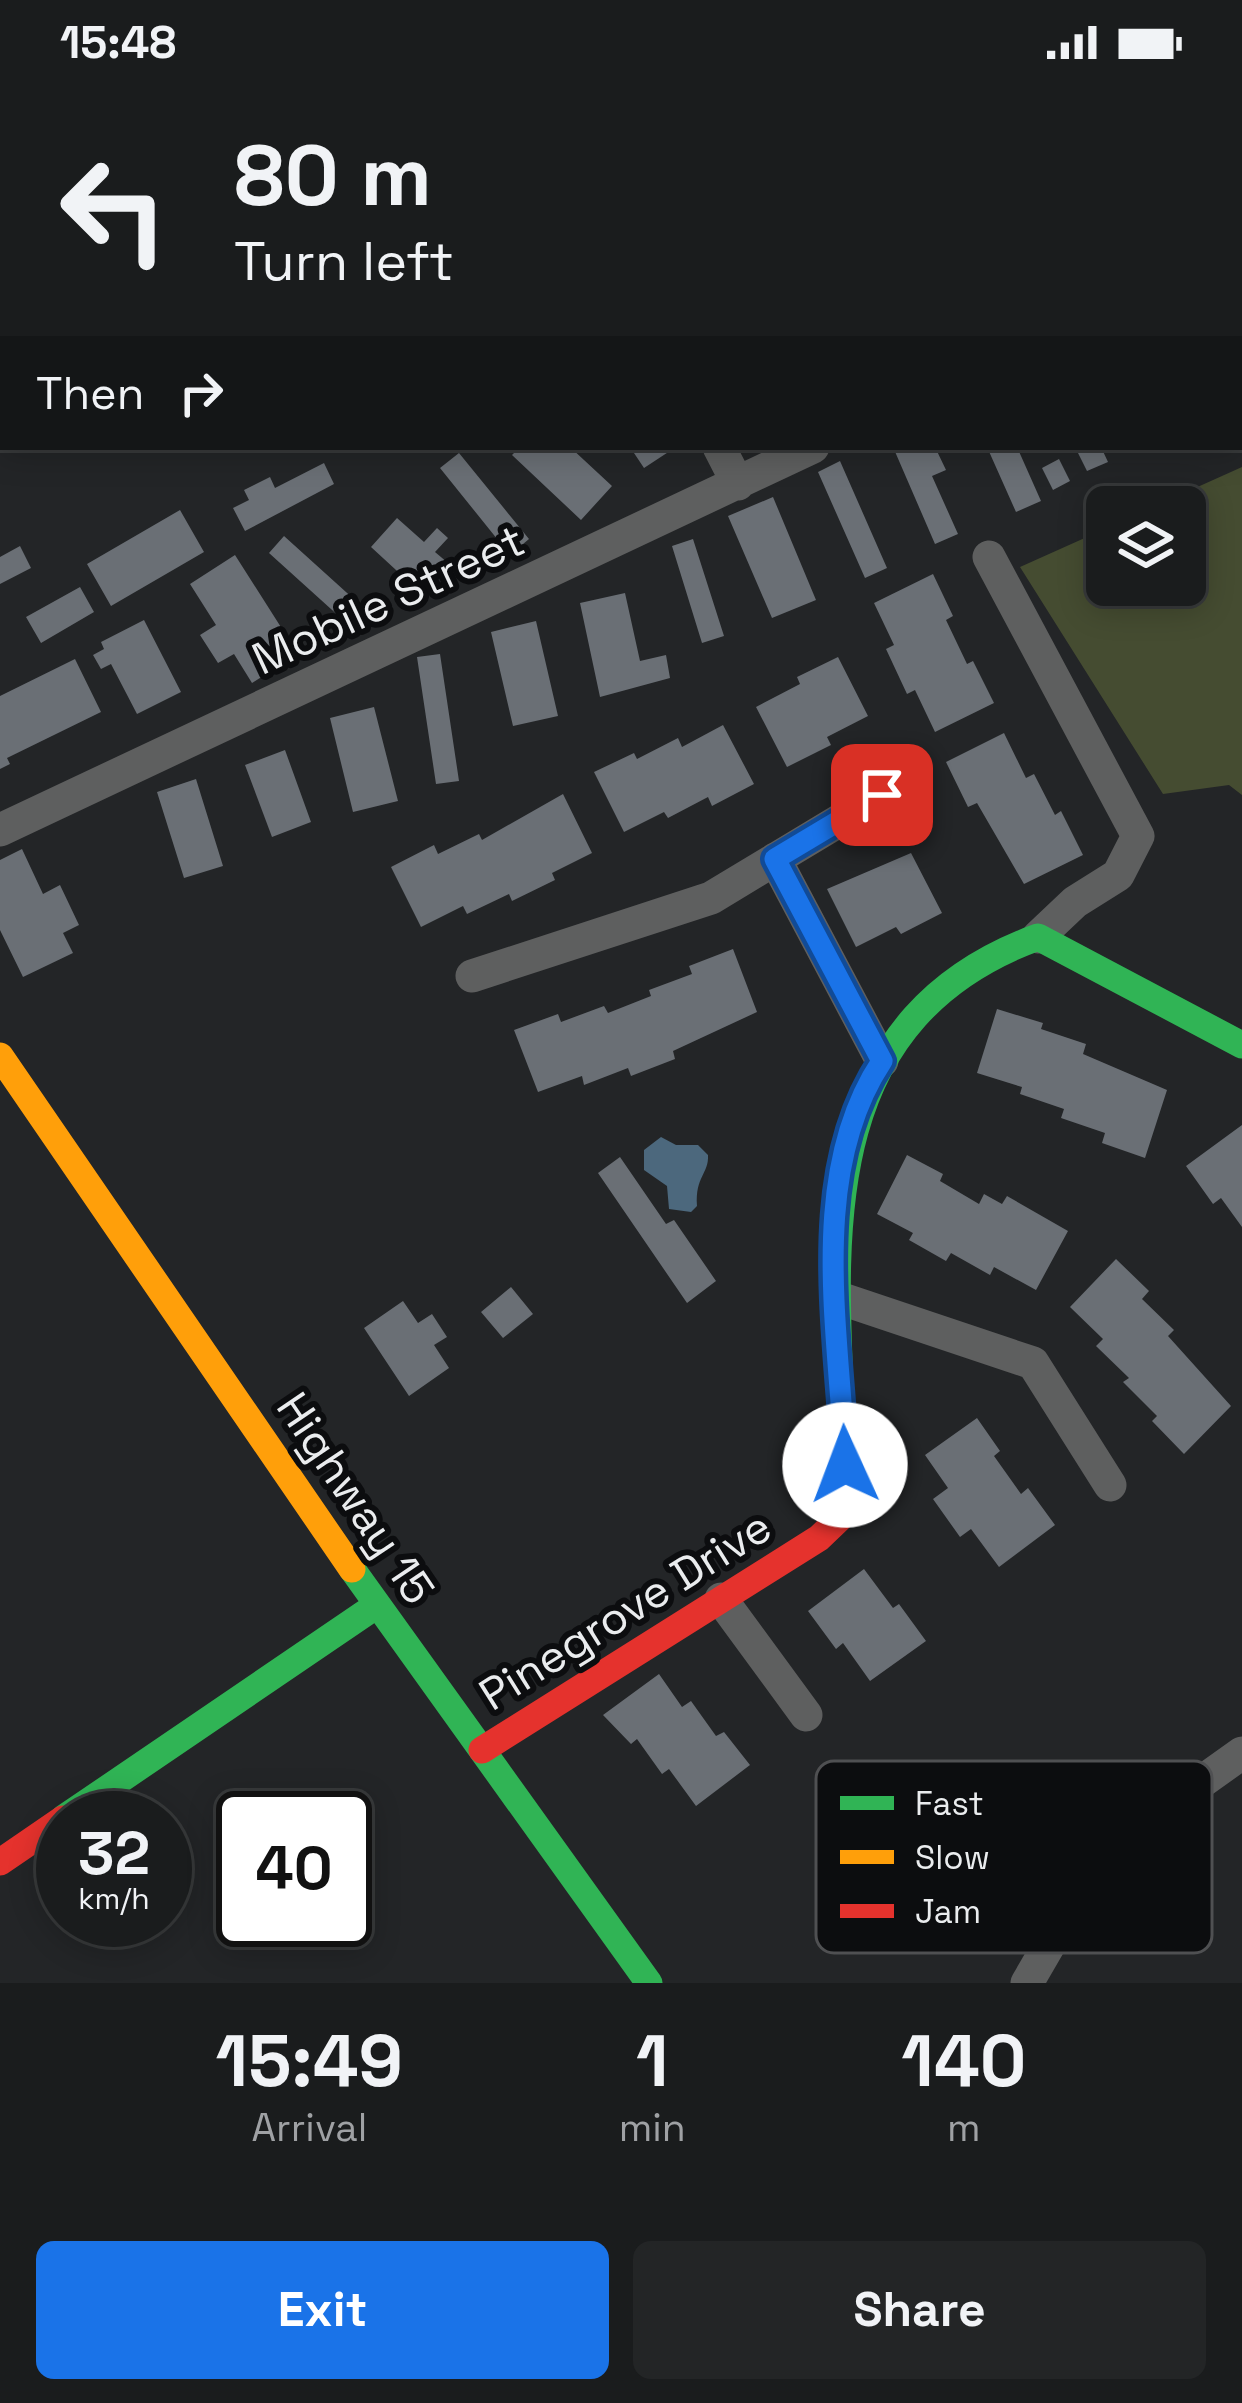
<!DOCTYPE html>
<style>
body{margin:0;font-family:"Space Grotesk",sans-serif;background:#232526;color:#f1f3f6;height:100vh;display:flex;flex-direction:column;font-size:45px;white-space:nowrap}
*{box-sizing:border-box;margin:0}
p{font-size:39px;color:#9fa1a4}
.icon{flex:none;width:66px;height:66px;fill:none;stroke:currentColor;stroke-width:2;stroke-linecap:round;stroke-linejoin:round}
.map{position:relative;height:1899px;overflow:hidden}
.sheet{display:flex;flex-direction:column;background:#1a1c1d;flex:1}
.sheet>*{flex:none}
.top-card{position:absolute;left:0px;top:0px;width:1242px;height:366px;box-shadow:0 6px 30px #0003,0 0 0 3px #383a3b;background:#1a1c1d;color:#f1f3f6;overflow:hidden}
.fabs{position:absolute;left:1086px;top:402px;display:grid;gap:24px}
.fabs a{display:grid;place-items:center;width:120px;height:120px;border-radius:18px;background:#1a1c1d;box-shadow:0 6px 30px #0003,0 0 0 3px #383a3b;font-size:60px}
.speed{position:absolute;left:36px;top:1707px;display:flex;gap:24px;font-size:60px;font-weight:700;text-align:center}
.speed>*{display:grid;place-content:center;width:156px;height:156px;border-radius:50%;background:#1a1c1d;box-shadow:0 6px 30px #0003,0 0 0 3px #383a3b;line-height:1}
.speed small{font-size:30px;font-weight:400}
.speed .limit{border:6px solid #111;border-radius:18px;background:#fff;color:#111}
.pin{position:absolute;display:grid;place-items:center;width:102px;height:102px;color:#fff;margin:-51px;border-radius:24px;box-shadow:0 6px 18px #0006}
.me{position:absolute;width:132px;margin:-66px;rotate:358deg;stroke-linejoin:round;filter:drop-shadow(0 0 9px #0008)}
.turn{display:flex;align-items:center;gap:42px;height:252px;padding:0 36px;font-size:54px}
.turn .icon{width:156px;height:156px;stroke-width:2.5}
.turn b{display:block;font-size:84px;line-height:102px}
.then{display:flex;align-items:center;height:114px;padding:0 36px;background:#0003;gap:24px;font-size:45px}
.eta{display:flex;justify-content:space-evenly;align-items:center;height:204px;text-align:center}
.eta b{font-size:72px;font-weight:700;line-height:84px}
.primary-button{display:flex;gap:24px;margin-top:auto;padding:24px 36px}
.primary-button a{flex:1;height:138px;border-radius:18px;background:#1a73e8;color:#fff;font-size:48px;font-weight:700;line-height:138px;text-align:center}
.primary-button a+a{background:#232526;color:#f1f3f6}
.status{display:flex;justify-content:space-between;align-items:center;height:84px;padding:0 60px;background:#1a1c1d;direction:ltr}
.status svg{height:33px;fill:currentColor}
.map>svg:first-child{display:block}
.forest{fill:#454c31}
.water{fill:#4c687d}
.building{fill:#6a6f75}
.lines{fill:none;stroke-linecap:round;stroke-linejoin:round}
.street{stroke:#5e5f5f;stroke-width:33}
.fast{stroke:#30b455;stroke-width:27}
.slow{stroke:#ff9f0a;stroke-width:27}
.jam{stroke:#e5322d;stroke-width:27}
.route-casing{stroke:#114b97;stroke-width:30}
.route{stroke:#1a73e8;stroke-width:21}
.labels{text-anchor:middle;stroke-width:12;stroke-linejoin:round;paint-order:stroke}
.street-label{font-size:45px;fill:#eaecee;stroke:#0c0d0f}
.key{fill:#0c0d0f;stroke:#4f5052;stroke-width:3}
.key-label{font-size:33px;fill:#eaecee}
</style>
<div class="status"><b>15:48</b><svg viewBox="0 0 49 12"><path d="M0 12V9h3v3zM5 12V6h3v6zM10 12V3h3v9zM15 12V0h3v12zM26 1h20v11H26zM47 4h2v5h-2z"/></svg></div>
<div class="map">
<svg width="1242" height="1899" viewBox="0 0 1242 1899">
<rect width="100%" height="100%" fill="#232527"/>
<path class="forest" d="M 1242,383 L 1242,711 L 1229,701 L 1163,710 L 1020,483 L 1107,444 L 1107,501 L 1185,501 L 1185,423 L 1153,423 Z"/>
<path class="water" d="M 661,1053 L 676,1061 L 698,1061 L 708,1071 C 709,1090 695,1092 697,1122 L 691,1128 L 669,1125 L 667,1102 L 644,1086 L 644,1066 Z"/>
<path class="building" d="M 520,363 L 570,363 L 612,402 L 581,436 L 512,371 Z
M 630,363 L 676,363 L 644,384 Z
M 893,363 L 935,363 L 946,386 L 932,392 L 958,450 L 935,460 Z
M 987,363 L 1017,363 L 1041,417 L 1016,428 Z
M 1075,363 L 1101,363 L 1108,378 L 1087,387 Z
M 459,369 L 529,455 L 510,471 L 440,384 Z
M 1059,375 L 1070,397 L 1053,406 L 1042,384 Z
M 840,377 L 887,484 L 865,494 L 818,388 Z
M 324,379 L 334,400 L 245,447 L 233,424 L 249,416 L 244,406 L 270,393 L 275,404 Z
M 773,413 L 816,516 L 772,534 L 728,432 Z
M 180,426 L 204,468 L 111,522 L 87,480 Z
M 397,434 L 424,458 L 437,444 L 448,454 L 435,468 L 448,479 L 421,509 L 371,463 Z
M 284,452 L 367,527 L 352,544 L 269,469 Z
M 693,455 L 724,552 L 702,559 L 672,462 Z
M 20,462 L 31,484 L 0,500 L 0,473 Z
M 235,471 L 298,570 L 252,599 L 234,570 L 218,579 L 200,551 L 216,541 L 190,500 Z
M 933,490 L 953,532 L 946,536 L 967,580 L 973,577 L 994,619 L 935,648 L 915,606 L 907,610 L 886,565 L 894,561 L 874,519 Z
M 80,503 L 94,528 L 41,559 L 26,533 Z
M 625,509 L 640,577 L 666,571 L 670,594 L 600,613 L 580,519 Z
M 144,536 L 181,608 L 137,630 L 111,580 L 101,585 L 93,571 L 104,565 L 101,558 Z
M 536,537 L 558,632 L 513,642 L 491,548 Z
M 440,570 L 459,697 L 436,700 L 417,573 Z
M 838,573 L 868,632 L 827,653 L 831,661 L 787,683 L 756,623 L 800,600 L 797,593 Z
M 75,575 L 101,628 L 7,674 L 10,680 L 0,685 L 0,612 Z
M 374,623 L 398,717 L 353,728 L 330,634 Z
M 723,641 L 754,700 L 712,722 L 708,713 L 668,734 L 664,728 L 624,748 L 594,688 L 634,669 L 637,675 L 678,654 L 682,663 Z
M 1004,649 L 1026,694 L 1034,690 L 1055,731 L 1061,727 L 1083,771 L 1024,800 L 977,719 L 968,723 L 946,678 Z
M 285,666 L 311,738 L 272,753 L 245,681 Z
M 196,695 L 223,782 L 184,794 L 157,708 Z
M 563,710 L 592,769 L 552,789 L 555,796 L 512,817 L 509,810 L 467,830 L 463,822 L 421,843 L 391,783 L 434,761 L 438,770 L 479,750 L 482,756 Z
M 22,765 L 43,810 L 60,801 L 79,841 L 63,849 L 73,869 L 23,893 L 0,846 L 0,776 Z
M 911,769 L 942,829 L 901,850 L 896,843 L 856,863 L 827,805 Z
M 733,865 L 757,928 L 673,967 L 675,975 L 631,992 L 628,984 L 584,1001 L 582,992 L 538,1008 L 514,946 L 558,930 L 561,938 L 604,922 L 608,929 L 651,912 L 649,906 L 692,890 L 689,882 Z
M 997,925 L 1043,939 L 1041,945 L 1086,960 L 1083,970 L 1167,1006 L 1145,1074 L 1102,1059 L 1105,1049 L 1061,1034 L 1064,1025 L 1020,1010 L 1022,1003 L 977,989 Z
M 1242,1041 L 1242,1143 L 1221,1114 L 1213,1120 L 1186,1082 Z
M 907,1071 L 943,1090 L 940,1097 L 979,1120 L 984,1110 L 1002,1120 L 1007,1112 L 1068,1147 L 1036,1206 L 994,1183 L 990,1191 L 951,1169 L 946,1177 L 909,1156 L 913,1149 L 877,1130 Z
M 620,1073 L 666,1140 L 674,1136 L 716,1197 L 687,1219 L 598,1089 Z
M 1116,1175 L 1149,1207 L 1142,1215 L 1174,1246 L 1168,1252 L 1231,1322 L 1184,1370 L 1152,1337 L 1157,1332 L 1123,1298 L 1129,1294 L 1096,1262 L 1103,1255 L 1070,1223 Z
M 511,1203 L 533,1230 L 503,1254 L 481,1228 Z
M 403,1217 L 418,1239 L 432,1230 L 447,1253 L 434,1261 L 449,1284 L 409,1312 L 364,1244 Z
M 977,1334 L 1000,1367 L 994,1372 L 1021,1410 L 1028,1404 L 1055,1441 L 999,1483 L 971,1445 L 960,1453 L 933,1415 L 948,1404 L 925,1371 Z
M 864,1485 L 893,1524 L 899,1520 L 926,1557 L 870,1597 L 843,1559 L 836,1565 L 808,1527 Z
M 659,1590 L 682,1623 L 691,1617 L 716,1652 L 724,1648 L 750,1681 L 696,1722 L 669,1685 L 662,1690 L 637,1655 L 631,1660 L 603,1631 Z"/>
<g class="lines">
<path class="street" d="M 533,0 L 535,3
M 869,0 L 871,3
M 1206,0 L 1207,3
M 8,3 L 13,0
M 420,3 L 426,0
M 1239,63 L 1242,68
M 1239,155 L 1242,154
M 0,201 L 3,199
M 719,363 L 738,400
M 989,473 L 1138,752 L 1118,791 L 1075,818 L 1038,853
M 0,746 L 813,363
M 775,775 L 882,977
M 472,892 L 711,814 L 882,711
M 836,1213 L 1033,1279 L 1110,1401
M 721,1515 L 806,1631
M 1027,1899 L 1103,1768 L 1242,1669"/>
<path class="fast" d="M 842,1344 C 833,1149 814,935 1038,853 L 1242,961
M 352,1485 L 649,1899
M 64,1734 L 377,1521"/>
<path class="slow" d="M 0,972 L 352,1485"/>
<path class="jam" d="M 482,1666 L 819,1454 L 842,1432 L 842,1344
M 0,1778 L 63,1735"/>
</g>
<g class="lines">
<defs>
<path id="route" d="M 845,1381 C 840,1252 806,1091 882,977 L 775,775 L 882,711"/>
</defs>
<use href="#route" class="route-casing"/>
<use href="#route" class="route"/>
</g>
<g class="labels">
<g class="street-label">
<text transform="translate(388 515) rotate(-25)" y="16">Mobile Street</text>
<text transform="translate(356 1414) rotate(56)" y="16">Highway 15</text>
<text transform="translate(625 1526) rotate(-32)" y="16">Pinegrove Drive</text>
</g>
</g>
<rect x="816" y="1677" width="396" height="192" rx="18" class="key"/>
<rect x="840" y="1712" width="54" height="14" fill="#30b455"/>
<rect x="840" y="1766" width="54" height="14" fill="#ff9f0a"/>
<rect x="840" y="1820" width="54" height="14" fill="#e5322d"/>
<g class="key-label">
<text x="915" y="1731">Fast</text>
<text x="915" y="1785">Slow</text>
<text x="915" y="1839">Jam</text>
</g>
</svg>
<div class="fabs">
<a><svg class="icon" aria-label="layers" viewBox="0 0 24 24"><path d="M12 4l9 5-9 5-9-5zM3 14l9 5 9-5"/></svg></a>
</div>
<div class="speed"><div>32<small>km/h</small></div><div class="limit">40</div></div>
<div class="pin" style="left:882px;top:711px;background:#d93025"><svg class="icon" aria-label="arrive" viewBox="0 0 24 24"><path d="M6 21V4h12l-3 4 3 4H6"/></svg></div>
<svg class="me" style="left:845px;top:1381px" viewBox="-20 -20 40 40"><circle r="19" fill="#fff"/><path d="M0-13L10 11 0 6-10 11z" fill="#1a73e8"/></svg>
<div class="top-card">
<div class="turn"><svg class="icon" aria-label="left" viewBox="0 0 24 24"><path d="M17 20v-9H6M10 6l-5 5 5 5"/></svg><div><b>80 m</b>Turn left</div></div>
<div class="then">Then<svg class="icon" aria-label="right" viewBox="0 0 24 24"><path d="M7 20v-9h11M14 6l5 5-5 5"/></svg></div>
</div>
</div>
<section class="sheet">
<div class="eta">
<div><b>15:49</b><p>Arrival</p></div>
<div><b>1</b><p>min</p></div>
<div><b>140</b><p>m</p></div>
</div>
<div class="primary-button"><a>Exit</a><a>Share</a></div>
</section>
